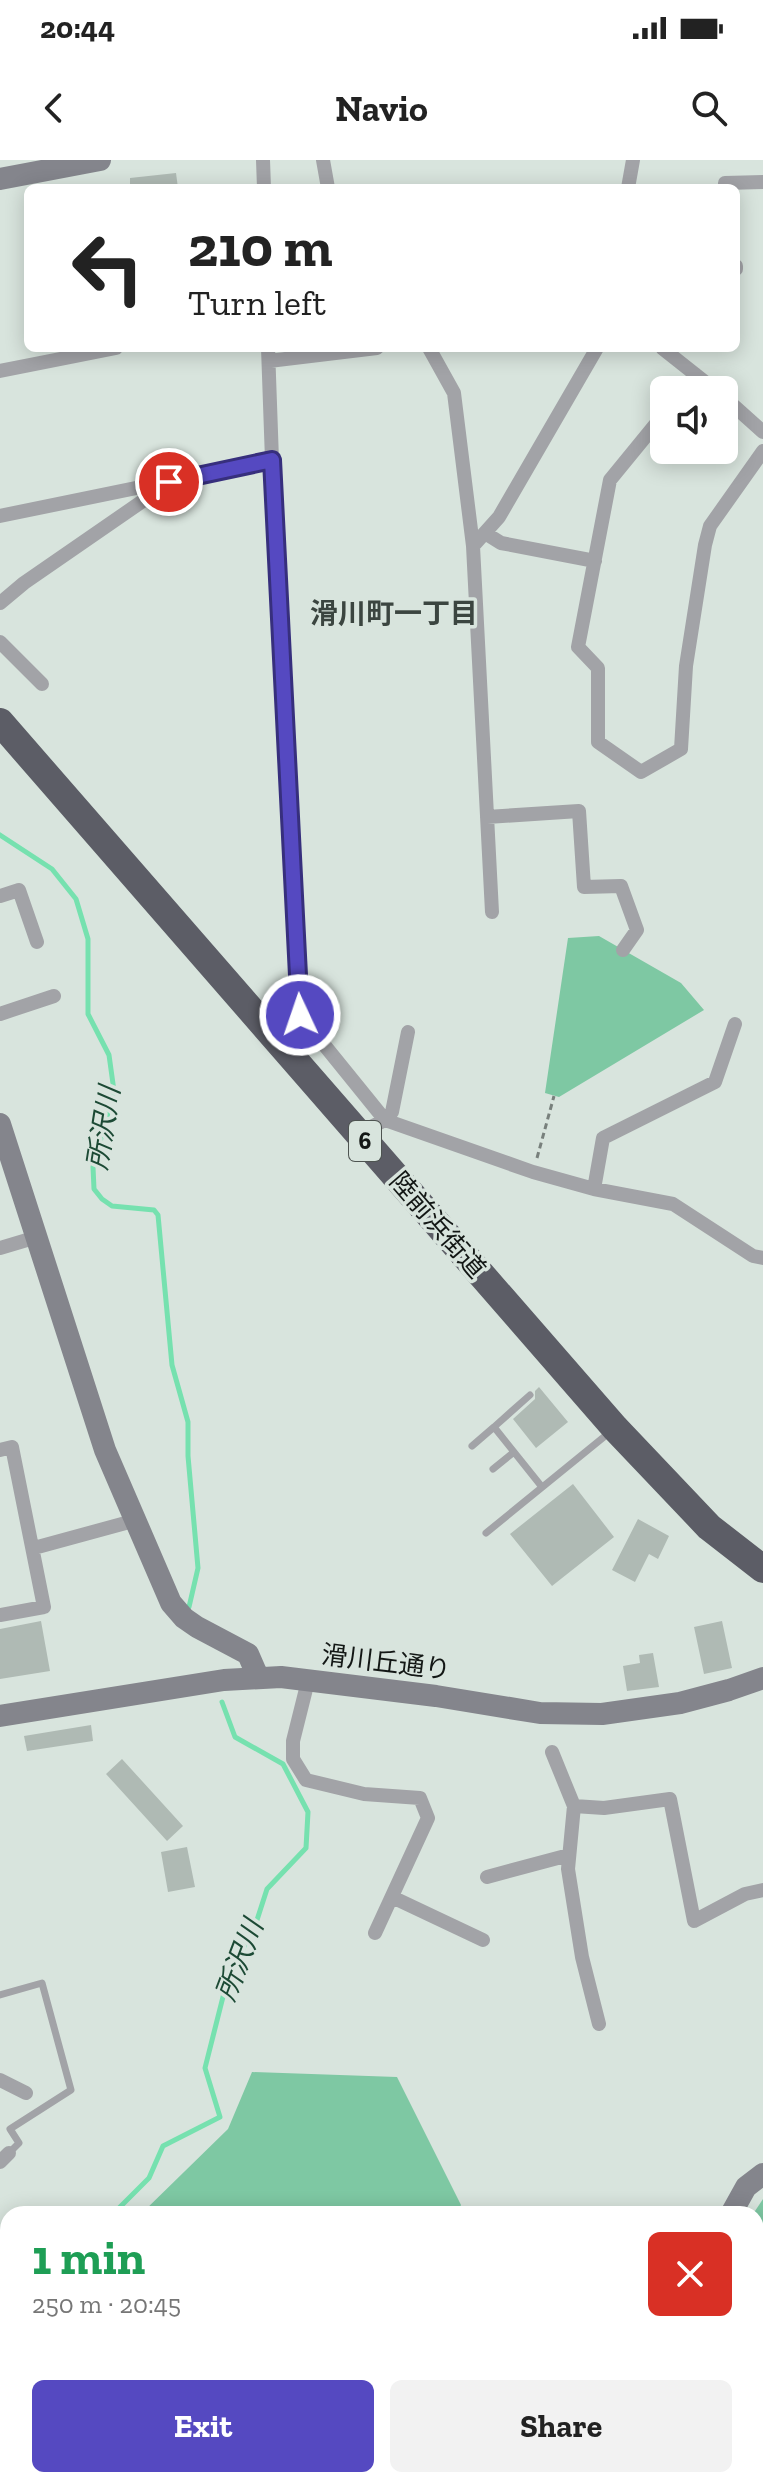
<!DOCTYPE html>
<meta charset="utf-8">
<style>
body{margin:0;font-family:"Zilla Slab","Noto Sans JP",serif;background:#f2f2f2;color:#222;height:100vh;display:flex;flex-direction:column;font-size:30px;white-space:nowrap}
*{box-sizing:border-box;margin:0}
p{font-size:26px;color:#767676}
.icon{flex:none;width:44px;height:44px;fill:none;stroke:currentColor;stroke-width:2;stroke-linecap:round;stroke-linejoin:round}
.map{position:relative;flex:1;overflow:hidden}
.drawer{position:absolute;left:0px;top:2046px;width:764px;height:282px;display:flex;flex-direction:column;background:#fff;border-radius:24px 24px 0 0;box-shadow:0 4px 20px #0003}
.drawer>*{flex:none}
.hud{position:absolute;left:24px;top:24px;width:716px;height:168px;border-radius:12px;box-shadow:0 4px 20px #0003;background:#fff;color:#222;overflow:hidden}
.controls{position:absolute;left:650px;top:216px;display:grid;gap:16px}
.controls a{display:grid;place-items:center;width:88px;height:88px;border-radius:12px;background:#fff;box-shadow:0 4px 20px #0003;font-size:40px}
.pin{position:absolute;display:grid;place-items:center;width:68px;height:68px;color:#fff;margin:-34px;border:4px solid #fff;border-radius:50%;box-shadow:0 2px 8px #0007}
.me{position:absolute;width:88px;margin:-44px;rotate:357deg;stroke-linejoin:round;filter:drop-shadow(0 0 6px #0008)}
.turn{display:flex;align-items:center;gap:28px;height:168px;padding:0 32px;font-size:36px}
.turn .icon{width:104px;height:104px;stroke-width:2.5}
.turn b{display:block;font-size:56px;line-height:68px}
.round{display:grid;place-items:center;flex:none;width:84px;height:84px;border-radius:12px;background:#f2f2f2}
.summary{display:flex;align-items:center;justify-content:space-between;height:136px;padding:0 32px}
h1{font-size:48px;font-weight:700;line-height:60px;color:#1e9e55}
.action{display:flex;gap:16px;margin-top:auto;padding:16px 32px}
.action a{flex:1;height:92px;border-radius:12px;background:#5549c1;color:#fff;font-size:32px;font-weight:700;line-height:92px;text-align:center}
.action a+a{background:#f2f2f2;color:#222}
.status{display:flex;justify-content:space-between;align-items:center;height:56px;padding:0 40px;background:#fff;direction:ltr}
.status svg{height:22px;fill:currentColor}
header{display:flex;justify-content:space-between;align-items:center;height:104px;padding:0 32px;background:#fff;font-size:36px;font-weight:700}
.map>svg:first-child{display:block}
.green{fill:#7ec8a3}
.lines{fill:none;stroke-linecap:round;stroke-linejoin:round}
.stream{stroke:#76e1af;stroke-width:5}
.building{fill:#afbab4}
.path{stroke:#78807c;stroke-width:3;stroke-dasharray:6 4;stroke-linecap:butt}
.lane{stroke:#a2a3a7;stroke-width:7}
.street{stroke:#a2a3a7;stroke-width:14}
.secondary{stroke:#84858c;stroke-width:22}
.highway{stroke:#5c5d66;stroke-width:28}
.route-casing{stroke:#372f7d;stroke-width:20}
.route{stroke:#5549c1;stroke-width:14}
.labels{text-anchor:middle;stroke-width:7;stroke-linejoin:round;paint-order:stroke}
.shield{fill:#d8e4dd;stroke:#4e5451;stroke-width:2}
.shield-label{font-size:24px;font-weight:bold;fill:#131715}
.street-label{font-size:26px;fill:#131715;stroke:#d8e4dd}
.neighbourhood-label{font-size:28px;font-weight:bold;fill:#3b4540;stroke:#d8e4dd}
.water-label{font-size:28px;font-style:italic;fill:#1c4a35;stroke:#d8e4dd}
</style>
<div class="status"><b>20:44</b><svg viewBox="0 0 49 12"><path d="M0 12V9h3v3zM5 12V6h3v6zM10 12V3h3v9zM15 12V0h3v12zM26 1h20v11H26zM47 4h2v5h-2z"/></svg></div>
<header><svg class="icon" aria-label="back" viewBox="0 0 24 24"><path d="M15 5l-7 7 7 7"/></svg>Navio<svg class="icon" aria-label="search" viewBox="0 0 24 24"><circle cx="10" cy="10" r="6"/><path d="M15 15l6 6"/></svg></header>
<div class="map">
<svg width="763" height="2327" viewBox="0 0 763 2327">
<rect width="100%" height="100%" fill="#d8e4dd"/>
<path class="green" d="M 599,776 L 681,823 L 704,850 L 559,937 L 545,933 L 568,778 Z
M 252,1912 L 397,1917 L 461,2045 L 457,2054 L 141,2054 L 228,1969 Z
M 763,2039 L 763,2128 L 756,2109 L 756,2054 L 753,2054 Z
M 8,2304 L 8,2320 L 452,2320 L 453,2327 L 0,2327 L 0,2312 Z"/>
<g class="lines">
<path class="stream" d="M 0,675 L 52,709 L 76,739 L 88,779 L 88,854 L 109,895 L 114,931 L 93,1007 L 94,1029 L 102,1039 L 112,1046 L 154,1050 L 158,1055 L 172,1205 L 188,1262 L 188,1296 L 198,1408 L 189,1447
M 113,2054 L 149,2018 L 163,1986 L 220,1957 L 205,1908 L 227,1821 L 257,1760 L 267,1729 L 306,1688 L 308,1652 L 283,1604 L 235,1577 L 222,1542
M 0,2301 L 8,2292"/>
</g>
<path class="building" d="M 176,13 L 178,28 L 130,28 L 130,18 Z
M 539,1227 L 568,1262 L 536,1288 L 513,1259 L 535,1239 L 535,1231 Z
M 573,1324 L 614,1377 L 552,1426 L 510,1374 Z
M 638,1359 L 669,1376 L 658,1399 L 649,1394 L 635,1422 L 612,1410 Z
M 41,1461 L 50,1511 L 0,1519 L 0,1469 Z
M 722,1461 L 732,1508 L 704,1514 L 694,1467 Z
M 653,1493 L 659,1527 L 627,1531 L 623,1506 L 640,1503 L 639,1495 Z
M 91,1565 L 93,1581 L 27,1591 L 24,1576 Z
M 122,1599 L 183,1666 L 167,1681 L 106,1614 Z
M 187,1687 L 195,1727 L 168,1732 L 161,1692 Z"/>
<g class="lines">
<path class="path" d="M 537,998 L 554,936"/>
<path class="lane" d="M 530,1235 L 494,1267 L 542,1327
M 472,1286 L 494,1267
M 493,1309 L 514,1292
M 486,1373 L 610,1272
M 0,1835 L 42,1823 L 71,1930 L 10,1969 L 19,1983 L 9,1993"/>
<path class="street" d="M 263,0 L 264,28
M 323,0 L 328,28
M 628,28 L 633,0
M 725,28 L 725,23 L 763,22
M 736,106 L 736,109
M 268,188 L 272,300 L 300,855 L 385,960 L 392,952 L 408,872
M 429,188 L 454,233 L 473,386
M 662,188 L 715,230
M 269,201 L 377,188
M 0,211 L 116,188
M 682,230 L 695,214
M 724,237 L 763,272
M 664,254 L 610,320 L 578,487 L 598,508 L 598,582 L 641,612 L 681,589 L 686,506 L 705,385 L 710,366 L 763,291
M 0,356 L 272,300
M 485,373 L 501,383 L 595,401
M 0,443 L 24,423 L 163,327
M 0,482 L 42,524
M 487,657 L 579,651 L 584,727 L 621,726 L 637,770 L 623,790
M 0,736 L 19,730 L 37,782
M 492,752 L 473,386 L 499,357 L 597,188
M 0,854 L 54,836
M 359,973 L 385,960 L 533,1012 L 594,1029 L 673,1044 L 753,1096 L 763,1098
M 594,1029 L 603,978 L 715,922 L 735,864
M 0,1088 L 37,1077
M 0,1290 L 12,1287 L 44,1447 L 0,1455
M 34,1388 L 133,1361
M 308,1521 L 293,1581 L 293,1599 L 306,1620 L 364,1634 L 420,1638 L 428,1658 L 375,1773
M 552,1592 L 574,1646 L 604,1648 L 670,1639 L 694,1761 L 745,1734 L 763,1730
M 574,1646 L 568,1709 L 582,1797 L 599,1864
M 487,1717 L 569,1695
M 392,1737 L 483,1780
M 0,1920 L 26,1933
M 0,2002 L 9,1993"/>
<path class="secondary" d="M 0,19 L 100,0
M 0,964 L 105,1290 L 171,1443 L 184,1458 L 197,1467 L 248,1494 L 258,1517
M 0,1556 L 224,1520 L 281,1517 L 436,1536 L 540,1553 L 602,1554 L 680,1543 L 729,1530 L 763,1518
M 731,2054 L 746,2027 L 763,2014
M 756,2147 L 763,2158"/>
<path class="highway" d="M 0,562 L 615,1268 L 709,1367 L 763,1409"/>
</g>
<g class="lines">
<defs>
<path id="route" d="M 169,322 L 272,300 L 300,855"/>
</defs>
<use href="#route" class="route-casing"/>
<use href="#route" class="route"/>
</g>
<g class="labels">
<rect class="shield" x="349" y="961" width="32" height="40" rx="6"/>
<g class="shield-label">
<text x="365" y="989">6</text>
</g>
<g class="street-label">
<text transform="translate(438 1065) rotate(49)" y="9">陸前浜街道</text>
<text transform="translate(386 1502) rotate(7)" y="9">滑川丘通り</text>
</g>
<g class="neighbourhood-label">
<text x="394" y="463">滑川町一丁目</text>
</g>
<g class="water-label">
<text transform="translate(103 968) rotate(-81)" y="10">所沢川</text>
<text transform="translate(239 1800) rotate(-69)" y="10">所沢川</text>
</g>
</g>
</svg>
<div class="controls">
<a><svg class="icon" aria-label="sound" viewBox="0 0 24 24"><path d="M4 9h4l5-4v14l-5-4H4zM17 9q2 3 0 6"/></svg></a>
</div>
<div class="pin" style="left:169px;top:322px;background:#d93025"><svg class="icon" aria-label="arrive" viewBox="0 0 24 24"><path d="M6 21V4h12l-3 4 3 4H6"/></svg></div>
<svg class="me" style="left:300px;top:855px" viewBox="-20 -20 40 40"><circle r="17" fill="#5549c1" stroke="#fff" stroke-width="3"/><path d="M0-11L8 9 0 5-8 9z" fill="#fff"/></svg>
<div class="hud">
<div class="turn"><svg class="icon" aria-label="left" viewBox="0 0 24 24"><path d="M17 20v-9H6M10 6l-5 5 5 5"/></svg><div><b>210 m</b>Turn left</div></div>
</div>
<section class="drawer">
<div class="summary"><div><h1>1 min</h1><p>250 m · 20:45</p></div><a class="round" style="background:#d93025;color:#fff"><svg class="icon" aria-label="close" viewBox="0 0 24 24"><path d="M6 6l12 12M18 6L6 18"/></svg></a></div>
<div class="action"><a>Exit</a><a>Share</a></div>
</section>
</div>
